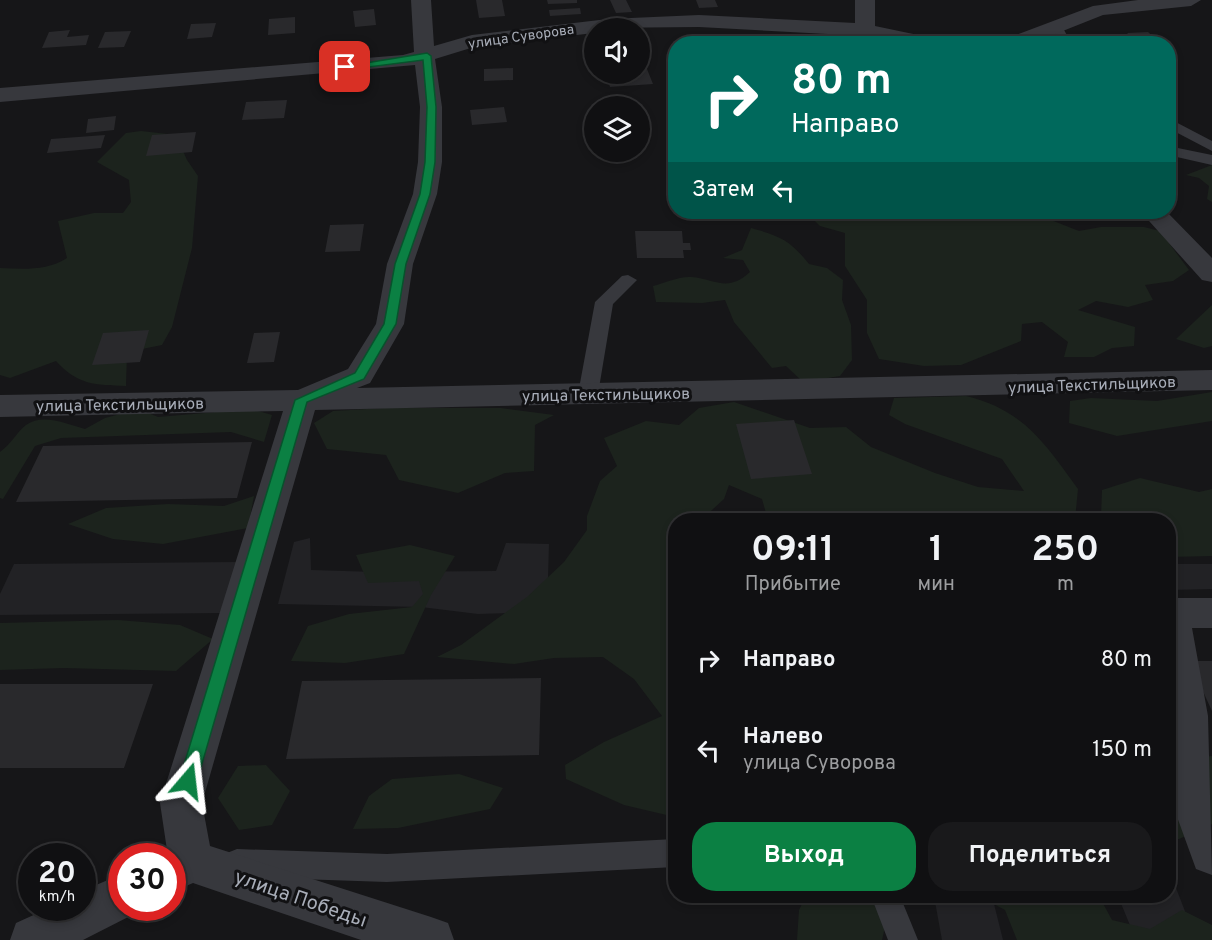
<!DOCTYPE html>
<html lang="ru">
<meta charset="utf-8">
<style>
body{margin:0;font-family:Overpass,sans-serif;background:#19191b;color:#f1f3f6;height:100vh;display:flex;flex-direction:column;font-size:22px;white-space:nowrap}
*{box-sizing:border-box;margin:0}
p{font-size:20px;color:#9c9d9f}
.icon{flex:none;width:33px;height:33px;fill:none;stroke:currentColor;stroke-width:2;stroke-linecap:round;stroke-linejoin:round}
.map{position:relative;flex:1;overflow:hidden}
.side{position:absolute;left:668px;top:513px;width:508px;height:390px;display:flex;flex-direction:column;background:#101012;border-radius:24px;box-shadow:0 3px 9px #0003,0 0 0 2px #303032}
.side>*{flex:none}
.hud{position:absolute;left:668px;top:36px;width:508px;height:183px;border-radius:24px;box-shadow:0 3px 9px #0003,0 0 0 2px #303032;background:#00695c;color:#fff;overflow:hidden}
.buttons{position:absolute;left:584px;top:18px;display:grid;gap:12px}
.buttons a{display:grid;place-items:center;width:66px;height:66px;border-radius:50%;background:#101012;box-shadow:0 3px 9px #0003,0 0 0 2px #303032;font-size:30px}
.speed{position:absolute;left:18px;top:843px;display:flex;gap:12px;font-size:30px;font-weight:700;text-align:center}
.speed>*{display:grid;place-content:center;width:78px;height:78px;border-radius:50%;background:#101012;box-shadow:0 3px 9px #0003,0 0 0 2px #303032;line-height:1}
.speed small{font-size:15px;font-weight:400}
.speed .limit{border:9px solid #d22;background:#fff;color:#111}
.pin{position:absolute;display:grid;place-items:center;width:51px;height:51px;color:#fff;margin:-26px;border-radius:12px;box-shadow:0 3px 9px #0006}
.me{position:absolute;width:66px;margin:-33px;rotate:17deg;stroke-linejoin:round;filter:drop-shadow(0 0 4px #0008)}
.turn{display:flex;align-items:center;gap:21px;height:126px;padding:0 24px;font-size:27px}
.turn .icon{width:78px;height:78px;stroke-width:2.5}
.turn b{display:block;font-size:42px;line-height:51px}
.then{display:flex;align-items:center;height:57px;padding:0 24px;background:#0003;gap:12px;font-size:22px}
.eta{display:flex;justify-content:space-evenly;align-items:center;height:102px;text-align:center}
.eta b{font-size:36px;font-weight:700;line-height:42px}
.primary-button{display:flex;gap:12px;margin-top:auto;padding:12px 24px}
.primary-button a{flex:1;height:69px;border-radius:24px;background:#0b8043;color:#fff;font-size:24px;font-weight:700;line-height:69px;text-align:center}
.primary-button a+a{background:#19191b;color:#f1f3f6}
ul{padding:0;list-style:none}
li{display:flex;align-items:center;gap:18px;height:90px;padding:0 24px}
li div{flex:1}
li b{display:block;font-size:22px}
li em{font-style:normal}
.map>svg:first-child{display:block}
.built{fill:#222225}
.green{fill:#1c231d}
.building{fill:#29292c}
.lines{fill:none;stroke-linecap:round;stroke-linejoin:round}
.service{fill:#37383d;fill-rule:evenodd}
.minor{fill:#37383d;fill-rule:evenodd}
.route{fill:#0b8043;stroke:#07532c;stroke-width:1.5}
.labels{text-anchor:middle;stroke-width:6;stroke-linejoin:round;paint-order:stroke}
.far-street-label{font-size:14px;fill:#a8adb8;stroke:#111113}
.street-label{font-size:16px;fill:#a8adb8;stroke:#111113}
.near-street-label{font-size:20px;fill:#a8adb8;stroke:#111113}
</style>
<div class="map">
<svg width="1212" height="940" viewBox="0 0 1212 940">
<rect width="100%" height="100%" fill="#161618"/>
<path class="built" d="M 310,538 L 311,570 L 376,572 L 496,571 L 506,543 L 549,544 L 547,612 L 478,614 L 421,607 L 278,604 L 294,542 Z
M 238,562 L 224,613 L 0,615 L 0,594 L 14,564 Z
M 1168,564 L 1212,564 L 1212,589 L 1169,590 Z
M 1169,861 L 1173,880 L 1196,940 L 1136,940 L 1118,896 L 1168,896 Z
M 934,896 L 992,896 L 1003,940 L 942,940 Z"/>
<path class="green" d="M 141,131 L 176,135 L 187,160 L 198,176 L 192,248 L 172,327 L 162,345 L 127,352 L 126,386 C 95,385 78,385 56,361 L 10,378 L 0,375 L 0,268 C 23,269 47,271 67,258 L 58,221 L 94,213 L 123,213 L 131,202 L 129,180 L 97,162 L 126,133 Z
M 1212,165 L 1212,202 L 1207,199 L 1209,186 L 1199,178 L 1186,175 Z
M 806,212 L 1041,212 L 1051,220 L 1079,231 L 1101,227 L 1144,227 L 1160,231 L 1189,270 L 1173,281 L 1145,285 L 1153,300 L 1128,307 L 1096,301 L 1078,310 L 1135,327 L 1134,346 L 1112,348 L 1094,357 L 1064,357 L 1068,342 L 1042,322 L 1022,324 L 1021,341 L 961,365 L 924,366 L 879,359 L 867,333 L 867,300 L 845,266 L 845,233 L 820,226 Z
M 751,228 C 780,236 790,240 809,264 L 827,268 L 843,280 L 842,300 L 851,325 L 852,360 L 840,376 L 803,382 L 786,366 L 772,368 L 734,322 L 725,300 L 702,303 L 656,302 L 653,286 C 664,283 680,276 691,277 C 716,279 727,293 750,272 L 743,260 L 723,258 L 742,250 Z
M 1212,290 L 1212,346 L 1204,348 L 1176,339 L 1212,305 Z
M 1212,392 L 1212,421 L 1117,436 L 1069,423 L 1070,401 L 1091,398 L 1157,401 Z
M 966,396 C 1024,410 1045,444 1078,489 L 1075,520 L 768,520 L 762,499 L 729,485 L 724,499 L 701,520 L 675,520 L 675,817 L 624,805 L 566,779 L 565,765 L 604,742 L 662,716 L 634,679 L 603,657 L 554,658 L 514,664 L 437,657 L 461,645 L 527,597 L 564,562 L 587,530 L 587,516 L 600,481 L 617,466 L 604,438 L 646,421 L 679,425 L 699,408 L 734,402 L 810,428 L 846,427 L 871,447 L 935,473 L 978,487 L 1024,491 L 1002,459 L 905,424 L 889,415 L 894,398 Z
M 384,408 L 501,408 L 554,415 L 535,425 L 534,471 L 505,473 L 458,493 L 399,480 L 386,455 L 327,449 L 314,423 L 333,411 Z
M 139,409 L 158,417 L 251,409 L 272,415 L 264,442 L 231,432 L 61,438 L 35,446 L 3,499 L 0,498 L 0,452 C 11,444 17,432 26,425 C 43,413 66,424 85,429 L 105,418 Z
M 1140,478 L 1199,492 L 1212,489 L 1212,556 L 1169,557 L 1168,520 L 1108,520 L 1101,517 L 1102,490 Z
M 254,496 L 248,528 L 163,544 L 113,539 L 68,524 L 106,508 L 168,504 L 224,506 Z
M 410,545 L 455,556 L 431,595 L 404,654 L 345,663 L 291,661 L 308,626 L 349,614 L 412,607 L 423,594 L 419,581 L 368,583 L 356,555 Z
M 118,620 L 180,625 L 213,639 L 176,671 L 64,668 L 0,670 L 0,623 Z
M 1212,756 L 1212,824 L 1179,839 L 1169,840 L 1169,759 Z
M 266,765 L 290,791 L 272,825 L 239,830 L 218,798 L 238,766 Z
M 459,774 L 503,788 L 490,809 L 398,828 L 353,829 L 369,796 L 392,779 Z
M 806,896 L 871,896 L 885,927 L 882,940 L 797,940 L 799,910 Z
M 979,896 L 1099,896 L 1112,920 L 1150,929 L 1182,910 L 1212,925 L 1212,940 L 1017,940 L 1005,910 Z"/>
<path class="building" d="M 476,0 L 502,0 L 505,16 L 479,18 Z
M 547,0 L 577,0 L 577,3 L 548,4 Z
M 610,0 L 626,0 L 632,12 L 616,13 Z
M 696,0 L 715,0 L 718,7 L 699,8 Z
M 580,8 L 581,14 L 550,16 L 549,10 Z
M 374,9 L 376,25 L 355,27 L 353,11 Z
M 295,17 L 295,33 L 268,35 L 269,19 Z
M 216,23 L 212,37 L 187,39 L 191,24 Z
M 70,30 L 67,37 L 89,35 L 86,45 L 42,48 L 49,32 Z
M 131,31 L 124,47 L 98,48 L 105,32 Z
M 1148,32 L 1161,44 L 1139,44 L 1127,33 Z
M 513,68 L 513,80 L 484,81 L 484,69 Z
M 647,69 L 653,84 L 610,87 L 607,79 L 615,79 L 613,74 L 639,74 L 639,70 Z
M 287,100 L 284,118 L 242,120 L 246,102 Z
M 504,107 L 507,122 L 472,125 L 470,110 Z
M 116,116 L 114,130 L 86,133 L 88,119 Z
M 196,132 L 192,152 L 146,156 L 152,135 Z
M 105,135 L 101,148 L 47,153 L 51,139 Z
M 364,224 L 360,251 L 325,252 L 330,225 Z
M 635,231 L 682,231 L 683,243 L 690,243 L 691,250 L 683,250 L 684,258 L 637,258 Z
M 149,330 L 140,362 L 92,365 L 103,333 Z
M 280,332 L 274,362 L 247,363 L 254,333 Z
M 794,420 L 812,474 L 751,479 L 736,424 Z
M 252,442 L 237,498 L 16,502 L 43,446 Z
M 1189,661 L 1212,661 L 1212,711 Z
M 541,678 L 539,755 L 286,759 L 302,681 Z
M 0,684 L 153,684 L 124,768 L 0,768 Z"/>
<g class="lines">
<path class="service" d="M 1056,22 L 1060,23 L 1072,44 L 1059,44 L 1050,26 Z
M 1168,118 L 1212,141 L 1212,151 L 1168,128 Z
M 1168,146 L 1212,155 L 1212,165 L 1168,155 Z
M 628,275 L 637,280 L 613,304 L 598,394 L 595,399 L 581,399 L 578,394 L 595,302 L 622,276 Z
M 675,839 L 675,867 L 387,882 L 237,877 L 227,873 L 223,863 L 227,853 L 237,849 L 387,854 Z
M 871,896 L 900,896 L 918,940 L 888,940 Z"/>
<path class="minor" d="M 411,0 L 431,0 L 434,46 L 472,35 L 608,19 L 699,15 L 855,23 L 855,0 L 875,0 L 875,26 L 942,40 L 945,44 L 902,44 L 865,36 L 699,27 L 594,28 L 594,33 L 474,47 L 435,59 L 442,107 L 442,162 L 437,194 L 413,264 L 404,324 L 370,383 L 357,388 L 1212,370 L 1212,390 L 315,410 L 202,803 L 210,846 L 431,917 L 448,923 L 454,940 L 361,940 L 193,883 L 172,892 L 172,856 L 155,856 L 167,850 L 160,803 L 283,411 L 0,417 L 0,395 L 298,390 L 348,369 L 376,324 L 387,264 L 413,194 L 418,162 L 420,107 L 415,65 L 0,102 L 0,88 L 403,55 L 414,52 Z
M 1138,0 L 1201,0 L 1191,6 L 1103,15 L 1030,44 L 1000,44 L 1003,40 L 1093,6 Z
M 1141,212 L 1167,212 L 1212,258 L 1212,282 L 1202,280 Z
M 1171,598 L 1212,598 L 1212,628 L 1192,628 L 1208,716 L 1212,875 L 1196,869 L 1168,792 L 1168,599 Z
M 122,874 L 122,908 L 140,908 L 138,912 L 83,940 L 10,940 L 16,923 L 49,908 L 82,908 L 82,891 Z"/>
</g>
<path class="route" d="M 427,53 L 431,56 L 436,107 L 435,162 L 430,194 L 406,264 L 396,324 L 364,379 L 307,402 L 197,781 L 194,786 L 188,789 L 182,786 L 179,781 L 295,400 L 355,373 L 384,324 L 395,264 L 420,194 L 425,162 L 427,107 L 423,60 L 345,70 L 341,67 Z"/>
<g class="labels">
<g class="far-street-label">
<text transform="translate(521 36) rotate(-8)" y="5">улица Суворова</text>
</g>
<g class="street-label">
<text transform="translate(1092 384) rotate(-2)" y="6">улица Текстильщиков</text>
<text transform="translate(606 394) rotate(-1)" y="6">улица Текстильщиков</text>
<text transform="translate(120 404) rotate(-1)" y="6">улица Текстильщиков</text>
</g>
<g class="near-street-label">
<text transform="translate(301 898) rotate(19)" y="7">улица Победы</text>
</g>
</g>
</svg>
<div class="buttons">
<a><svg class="icon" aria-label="sound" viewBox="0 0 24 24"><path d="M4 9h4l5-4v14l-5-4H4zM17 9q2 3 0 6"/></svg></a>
<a><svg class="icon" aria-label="layers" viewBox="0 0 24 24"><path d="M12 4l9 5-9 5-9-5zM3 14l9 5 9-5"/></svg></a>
</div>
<div class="speed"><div>20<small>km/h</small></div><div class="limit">30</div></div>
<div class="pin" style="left:345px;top:67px;background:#d93025"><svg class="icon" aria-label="arrive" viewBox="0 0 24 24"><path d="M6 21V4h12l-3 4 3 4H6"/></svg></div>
<svg class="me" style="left:188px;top:781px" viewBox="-20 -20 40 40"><path d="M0-17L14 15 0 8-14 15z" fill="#0b8043" stroke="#fff" stroke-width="4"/></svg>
<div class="hud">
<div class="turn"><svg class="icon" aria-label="right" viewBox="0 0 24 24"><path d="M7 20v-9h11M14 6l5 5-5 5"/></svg><div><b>80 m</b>Направо</div></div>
<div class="then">Затем<svg class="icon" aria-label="left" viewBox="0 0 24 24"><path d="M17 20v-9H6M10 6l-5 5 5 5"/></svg></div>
</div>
<section class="side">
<div class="eta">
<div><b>09:11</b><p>Прибытие</p></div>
<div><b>1</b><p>мин</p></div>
<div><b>250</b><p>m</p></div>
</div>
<ul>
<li><svg class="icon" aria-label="right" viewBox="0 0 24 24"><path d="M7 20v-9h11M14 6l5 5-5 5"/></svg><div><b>Направо</b></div><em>80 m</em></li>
<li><svg class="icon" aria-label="left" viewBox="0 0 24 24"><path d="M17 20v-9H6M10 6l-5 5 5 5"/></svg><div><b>Налево</b><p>улица Суворова</p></div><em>150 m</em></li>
</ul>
<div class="primary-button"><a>Выход</a><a>Поделиться</a></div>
</section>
</div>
